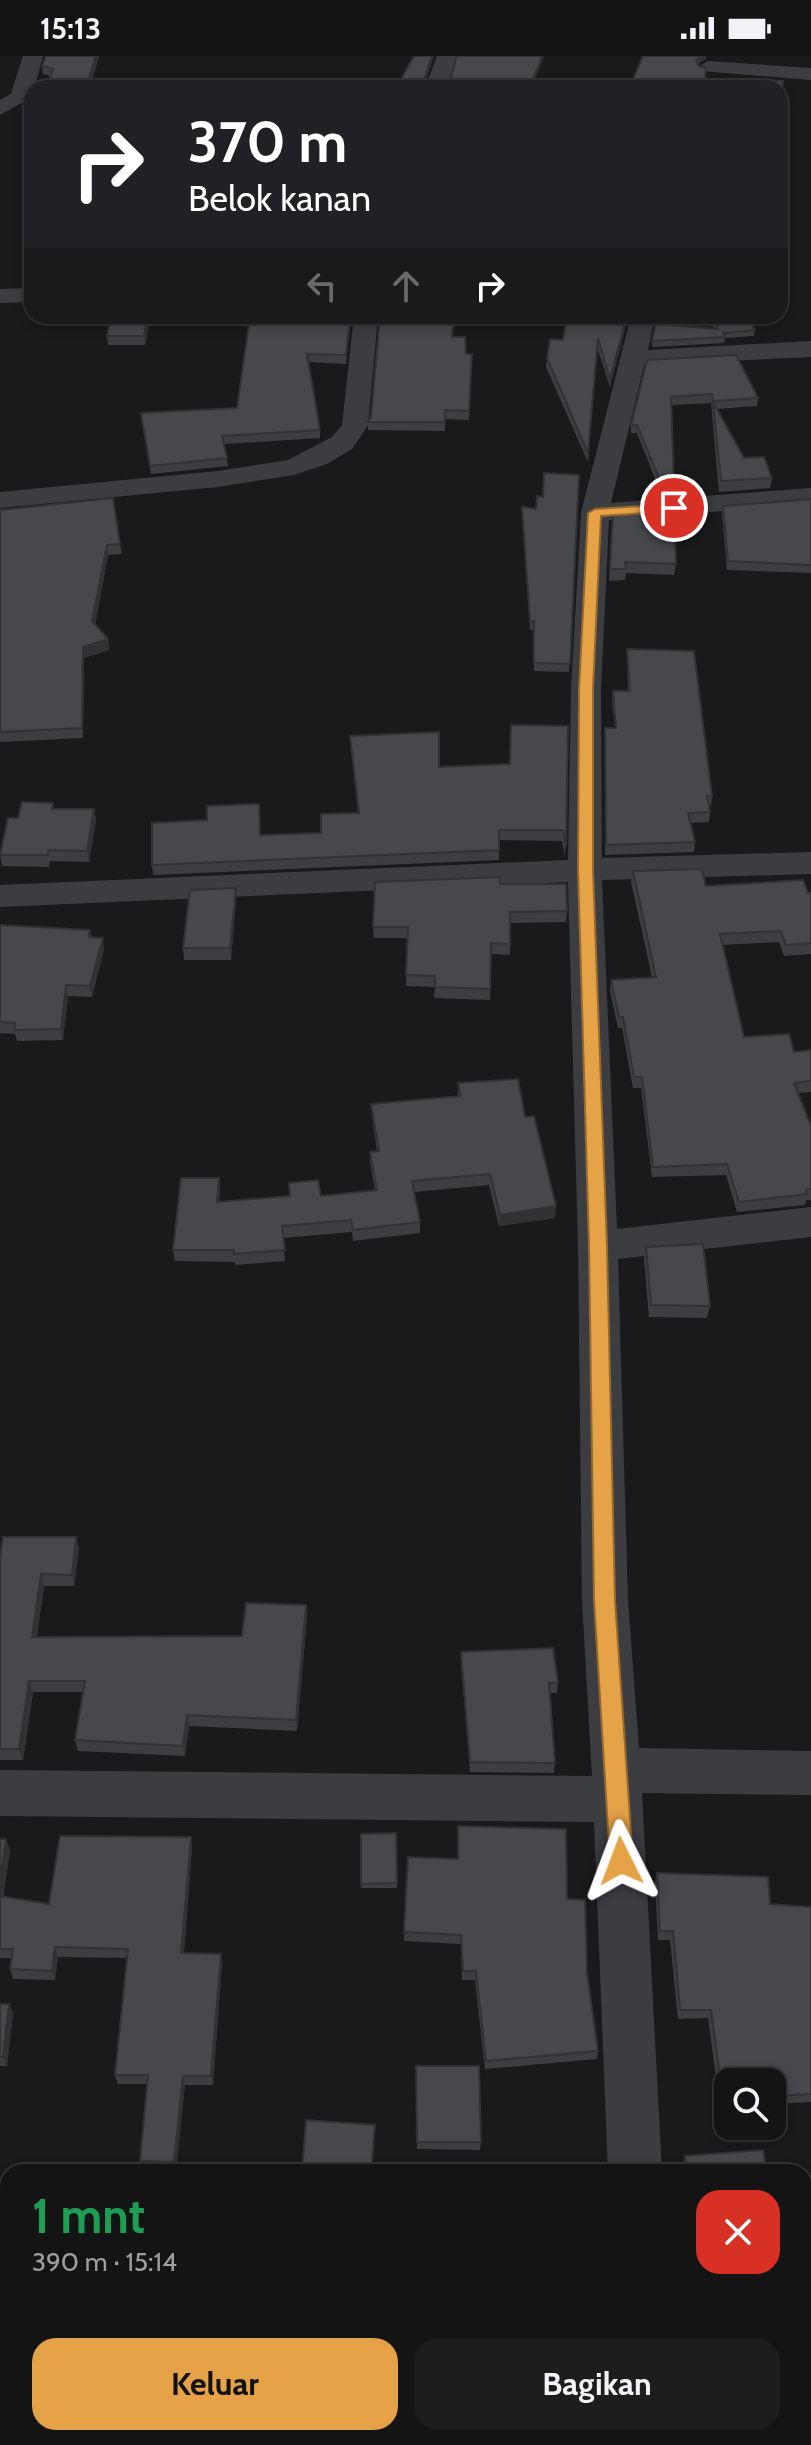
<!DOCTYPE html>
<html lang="id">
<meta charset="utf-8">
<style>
body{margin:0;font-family:Cabin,sans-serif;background:#1d1d1e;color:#f1f3f6;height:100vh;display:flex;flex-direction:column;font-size:30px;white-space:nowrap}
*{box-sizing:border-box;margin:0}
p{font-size:26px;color:#9d9ea0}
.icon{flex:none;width:44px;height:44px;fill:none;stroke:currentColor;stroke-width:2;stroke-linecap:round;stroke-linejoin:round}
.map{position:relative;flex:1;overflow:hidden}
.side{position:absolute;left:0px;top:2108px;width:812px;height:282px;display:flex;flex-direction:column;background:#141415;border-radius:24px 24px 0 0;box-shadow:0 4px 12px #0003,0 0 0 2px #333334}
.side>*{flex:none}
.top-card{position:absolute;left:24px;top:24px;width:764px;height:244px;border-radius:24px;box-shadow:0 4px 12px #0003,0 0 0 2px #333334;background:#202124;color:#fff;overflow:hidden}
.fabs{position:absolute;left:714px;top:2012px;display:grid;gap:16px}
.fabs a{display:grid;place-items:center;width:72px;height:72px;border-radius:16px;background:#141415;box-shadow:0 4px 12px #0003,0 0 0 2px #333334;font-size:40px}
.pin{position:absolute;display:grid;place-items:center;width:68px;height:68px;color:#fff;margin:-34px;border:4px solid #fff;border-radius:50%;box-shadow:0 2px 8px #0007}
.me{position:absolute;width:88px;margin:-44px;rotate:357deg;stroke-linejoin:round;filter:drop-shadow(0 0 6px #0008)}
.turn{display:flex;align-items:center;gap:28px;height:168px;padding:0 32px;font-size:36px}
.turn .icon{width:104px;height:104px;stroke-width:2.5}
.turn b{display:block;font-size:56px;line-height:68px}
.lanes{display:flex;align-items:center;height:76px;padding:0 32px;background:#0003;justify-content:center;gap:40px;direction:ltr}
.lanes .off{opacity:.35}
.round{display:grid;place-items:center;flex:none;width:84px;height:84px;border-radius:24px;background:#1d1d1e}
.summary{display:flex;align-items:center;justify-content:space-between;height:136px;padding:0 32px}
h1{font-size:48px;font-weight:700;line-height:60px;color:#1e9e55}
.action{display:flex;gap:16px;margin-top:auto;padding:16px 32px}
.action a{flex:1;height:92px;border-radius:24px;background:#e6a247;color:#111;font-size:32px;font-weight:700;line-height:92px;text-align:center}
.action a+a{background:#1d1d1e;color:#f1f3f6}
.status{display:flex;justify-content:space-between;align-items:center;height:56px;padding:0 40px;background:#141415;direction:ltr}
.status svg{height:22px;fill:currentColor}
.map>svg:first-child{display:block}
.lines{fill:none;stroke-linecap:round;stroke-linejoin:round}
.street{fill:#3b3d41;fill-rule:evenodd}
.wall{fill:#3d3e41}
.shaded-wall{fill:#323235}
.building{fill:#47484c;stroke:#323235;stroke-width:2}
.route{fill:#e6a247;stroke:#96692e;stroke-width:2}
</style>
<div class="status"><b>15:13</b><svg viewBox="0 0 49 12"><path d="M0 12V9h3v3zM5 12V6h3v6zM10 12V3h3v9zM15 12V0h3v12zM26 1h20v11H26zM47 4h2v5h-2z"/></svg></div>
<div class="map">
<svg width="811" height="2389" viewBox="0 0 811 2389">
<rect width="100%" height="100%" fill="#1a1a1c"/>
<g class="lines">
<path class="street" d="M 23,0 L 43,0 L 32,41 L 0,59 L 0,44 L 11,38 Z
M 437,0 L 457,0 L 447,32 L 425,32 Z
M 708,5 L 811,12 L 811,24 L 701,15 L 698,11 Z
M 32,232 L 32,246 L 0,247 L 0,233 Z
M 354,260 L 378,260 L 368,369 L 352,393 L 327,408 L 294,419 L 218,431 L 0,452 L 0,436 L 218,415 L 288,404 L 332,381 L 342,369 Z
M 631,260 L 655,260 L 648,294 L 811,285 L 811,301 L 644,309 L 611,447 L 811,432 L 811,448 L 609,464 L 601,633 L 602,802 L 811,796 L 811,818 L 602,824 L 617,1173 L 811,1151 L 811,1181 L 618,1203 L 628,1544 L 639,1692 L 811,1695 L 811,1739 L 642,1737 L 662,2116 L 608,2116 L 594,1766 L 0,1760 L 0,1714 L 592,1720 L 582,1544 L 578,1190 L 568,826 L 0,851 L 0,829 L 568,804 L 571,633 L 581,457 Z
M 616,2382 L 676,2382 L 676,2389 L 616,2389 Z"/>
</g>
<path class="wall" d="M 46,0 L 99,0 L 90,32 L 50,32 L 49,24 L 50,20 L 43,18 L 42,10 Z
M 111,260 L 151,260 L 145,289 L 108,289 L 107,280 Z
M 351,260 L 346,308 L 308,306 L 320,374 L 320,382 L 224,388 L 228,410 L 151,418 L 141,357 L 237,352 Z
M 380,260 L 447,260 L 446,269 L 452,281 L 466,298 L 472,298 L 469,364 L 445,363 L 445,375 L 368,374 L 368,366 L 371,361 Z
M 708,260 L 747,260 L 755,274 L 754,280 L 725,282 L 724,287 L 652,291 L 652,285 L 714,273 Z
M 622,263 L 625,272 L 610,331 L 597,291 L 588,406 L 546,311 L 547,302 L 563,284 Z
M 647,304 L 758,342 L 757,350 L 717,353 L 744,402 L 772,422 L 770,432 L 719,436 L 711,347 L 672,349 L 674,431 L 673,439 L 662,440 L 637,377 L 631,377 L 631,369 Z
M 579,419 L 569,616 L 534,615 L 533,574 L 530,574 L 522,451 L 536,453 L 543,441 Z
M 811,443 L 811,517 L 727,514 L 722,458 L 723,450 Z
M 0,451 L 1,454 L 120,488 L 122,498 L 108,499 L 95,569 L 108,583 L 109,594 L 84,602 L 83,682 L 0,686 Z
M 613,456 L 676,508 L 674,519 L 626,517 L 625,524 L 609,525 Z
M 627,593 L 712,740 L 711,750 L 709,750 L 710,756 L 709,766 L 691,767 L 695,786 L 694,796 L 605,799 L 605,672 L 615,672 L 612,645 L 613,635 L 628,635 L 627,603 Z
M 568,670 L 565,801 L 562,785 L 499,784 L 499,804 L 153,819 L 152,809 L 207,764 L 260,779 L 321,777 L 358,757 L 350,680 L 439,711 L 510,708 Z
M 53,747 L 54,753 L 94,753 L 96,764 L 89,806 L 50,805 L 49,811 L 2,810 L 0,799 L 18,762 Z
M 633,815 L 706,830 L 811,837 L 811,898 L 784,900 L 779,886 L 722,889 L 744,981 L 794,996 L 811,994 L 811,1036 L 798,1037 L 811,1070 L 811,1144 L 806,1144 L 805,1149 L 737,1156 L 726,1119 L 652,1121 L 641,1032 L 633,1032 L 622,972 L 618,972 L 610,935 L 611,924 L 652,921 L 631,826 Z
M 500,828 L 567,855 L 566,866 L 510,867 L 510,899 L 491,898 L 490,944 L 434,942 L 435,931 L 406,930 L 407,882 L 374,882 L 373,871 Z
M 236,844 L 231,904 L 184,904 L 183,892 Z
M 0,869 L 90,874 L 92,881 L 104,893 L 92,941 L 68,940 L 63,984 L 17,985 L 15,978 L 0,977 Z
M 458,1027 L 525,1061 L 556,1150 L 555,1162 L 499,1170 L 489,1129 L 414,1136 L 420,1166 L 420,1177 L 353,1185 L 352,1176 L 283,1182 L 285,1205 L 235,1209 L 235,1206 L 175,1205 L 173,1194 L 219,1122 L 220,1133 L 219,1146 L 290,1140 L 321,1140 L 375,1134 L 370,1107 L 370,1096 L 377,1095 L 372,1060 L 371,1048 L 458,1040 Z
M 646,1191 L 710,1250 L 707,1262 L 649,1261 L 644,1203 Z
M 79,1492 L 74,1530 L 44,1530 L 37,1581 L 242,1580 L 306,1549 L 307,1561 L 297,1675 L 189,1670 L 185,1700 L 78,1695 L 75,1684 L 83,1636 L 33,1636 L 23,1704 L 0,1704 L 0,1502 Z
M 461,1596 L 558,1627 L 557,1637 L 549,1637 L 555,1707 L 554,1717 L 470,1716 L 461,1607 Z
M 396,1777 L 397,1832 L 361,1832 L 361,1778 Z
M 0,1783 L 6,1783 L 10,1794 L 3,1841 L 49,1848 L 192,1791 L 184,1897 L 222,1908 L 213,2029 L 185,2029 L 176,2114 L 142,2114 L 140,2105 L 147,2028 L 118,2028 L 115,2019 L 127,1902 L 58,1901 L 55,1924 L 13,1923 L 10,1913 L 11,1902 L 0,1902 Z
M 408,1801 L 567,1843 L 587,1917 L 598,1995 L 597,2003 L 485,2013 L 475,1924 L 462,1924 L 461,1888 L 404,1885 Z
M 657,1817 L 770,1848 L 811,1851 L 811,2046 L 772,2048 L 772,2026 L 728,2026 L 728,2050 L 720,2050 L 708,1962 L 678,1963 L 670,1884 L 658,1884 L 655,1826 Z
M 0,1948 L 9,1948 L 13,1957 L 7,2010 L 0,2010 Z
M 416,2010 L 481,2086 L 480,2094 L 417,2093 Z
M 685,2100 L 767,2116 L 684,2116 L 683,2108 Z
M 0,2292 L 8,2292 L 8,2379 L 0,2379 Z"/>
<path class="shaded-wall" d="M 96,0 L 99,0 L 90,32 L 88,25 Z
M 432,0 L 434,0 L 423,32 L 423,27 Z
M 542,0 L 544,0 L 532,32 L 530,32 Z
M 702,0 L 706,0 L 706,3 L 695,10 L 696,4 Z
M 148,260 L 151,260 L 145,289 L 144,280 Z
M 350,260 L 351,260 L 346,308 L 346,299 Z
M 626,263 L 625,272 L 610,331 L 610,323 Z
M 107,489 L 108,499 L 94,576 L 92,565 Z
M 108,583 L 109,594 L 84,602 L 83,682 L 82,672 L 83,591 Z
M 94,753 L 96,764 L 89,806 L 87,795 Z
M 236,832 L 236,844 L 231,904 L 230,892 Z
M 103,882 L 104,893 L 92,941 L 90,930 Z
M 66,929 L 68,940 L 63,984 L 61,973 Z
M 219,1122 L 220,1133 L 218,1157 L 217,1146 Z
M 556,1150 L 555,1162 L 499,1170 L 500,1159 Z
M 76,1481 L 79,1492 L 74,1530 L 72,1519 Z
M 41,1518 L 44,1530 L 35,1592 L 32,1581 Z
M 306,1549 L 307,1561 L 297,1675 L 296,1664 Z
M 29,1625 L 33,1636 L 23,1704 L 19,1693 Z
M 187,1659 L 189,1670 L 185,1700 L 183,1690 Z
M 191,1781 L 192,1791 L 183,1907 L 181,1897 Z
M 6,1783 L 10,1794 L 2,1850 L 0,1846 L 0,1825 Z
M 55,1891 L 58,1901 L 55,1924 L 52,1915 Z
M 221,1898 L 222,1908 L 213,2029 L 211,2020 Z
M 9,1948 L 13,1957 L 7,2010 L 3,2001 Z
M 183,2020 L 185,2029 L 176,2114 L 174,2106 Z"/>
<path class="building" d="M 46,0 L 96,0 L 88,25 L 49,24 L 53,13 L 42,10 Z
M 414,0 L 432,0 L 423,27 L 449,28 L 457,0 L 542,0 L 530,32 L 396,32 Z
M 643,0 L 702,0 L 696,4 L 699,10 L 706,12 L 704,32 L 632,32 L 633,23 Z
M 754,23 L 783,25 L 780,52 L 780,32 L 752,32 Z
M 111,260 L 148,260 L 144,280 L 107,280 Z
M 250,260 L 350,260 L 346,299 L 307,298 L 320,374 L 222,380 L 227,402 L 150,410 L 141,357 L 237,352 Z
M 380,260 L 446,260 L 445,269 L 453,269 L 452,281 L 465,281 L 466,298 L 472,298 L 469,355 L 445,354 L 445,366 L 368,366 L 371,361 Z
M 567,260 L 622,260 L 622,263 L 626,263 L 610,323 L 598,282 L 588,397 L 547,302 L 550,283 L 563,284 Z
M 712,260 L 747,260 L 755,274 L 723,277 L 725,281 L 652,285 L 656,268 L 718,273 Z
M 736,299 L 758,342 L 713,345 L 712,338 L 671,341 L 674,431 L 663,432 L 637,369 L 631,369 L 647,304 Z
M 713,346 L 744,402 L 764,401 L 772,422 L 721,425 Z
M 544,417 L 579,419 L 570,608 L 534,607 L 534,565 L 530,565 L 522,451 L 536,453 L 537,440 L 543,441 Z
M 113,442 L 120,488 L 107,489 L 92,565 L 108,583 L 83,591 L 82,672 L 0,676 L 0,451 L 1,454 Z
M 811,443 L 811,509 L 728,505 L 723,450 Z
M 674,452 L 676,508 L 625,506 L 626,513 L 610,513 L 613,456 Z
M 627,593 L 694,595 L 712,740 L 707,740 L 710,756 L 688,757 L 695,786 L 606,789 L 605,672 L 616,672 L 613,635 L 630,635 Z
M 511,669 L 568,670 L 566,791 L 563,774 L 499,774 L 499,794 L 152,809 L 152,767 L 207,764 L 207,750 L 259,748 L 260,779 L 321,777 L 321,758 L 359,757 L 350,680 L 439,676 L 439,711 L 510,708 Z
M 22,746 L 53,747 L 52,753 L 94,753 L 87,795 L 48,794 L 48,799 L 0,799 L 8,762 L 18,762 Z
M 702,813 L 706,830 L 803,824 L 808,837 L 811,837 L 811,887 L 786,889 L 781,875 L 720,878 L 744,981 L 789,978 L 794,996 L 811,994 L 811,1025 L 794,1027 L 811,1070 L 811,1133 L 806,1134 L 807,1138 L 739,1146 L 727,1108 L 653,1111 L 642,1021 L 634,1021 L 623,961 L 619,961 L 611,924 L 656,921 L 633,815 Z
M 500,821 L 500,828 L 566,828 L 567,855 L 510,856 L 510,888 L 491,887 L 490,933 L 435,931 L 435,920 L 406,919 L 408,871 L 373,871 L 375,826 Z
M 236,832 L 230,892 L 183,892 L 190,834 Z
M 0,869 L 90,874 L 89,881 L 103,882 L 90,930 L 66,929 L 61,973 L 14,974 L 15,967 L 0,966 Z
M 518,1023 L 525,1061 L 534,1060 L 556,1150 L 500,1159 L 490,1118 L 412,1125 L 420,1166 L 353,1174 L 351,1164 L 282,1170 L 285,1194 L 234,1198 L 234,1194 L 173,1194 L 181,1122 L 219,1122 L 217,1146 L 290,1140 L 289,1127 L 318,1124 L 321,1140 L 377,1134 L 370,1096 L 379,1095 L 371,1048 L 461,1040 L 458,1027 Z
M 703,1188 L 710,1250 L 651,1249 L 646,1191 Z
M 3,1481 L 76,1481 L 72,1519 L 41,1518 L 32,1581 L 242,1580 L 246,1547 L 306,1549 L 296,1664 L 187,1659 L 183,1690 L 75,1684 L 85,1625 L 29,1625 L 19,1693 L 0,1693 L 0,1502 Z
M 553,1592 L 558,1627 L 549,1627 L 555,1707 L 470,1706 L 461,1596 Z
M 458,1770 L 566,1773 L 567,1843 L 585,1844 L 587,1917 L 598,1995 L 486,2005 L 476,1915 L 463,1915 L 461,1879 L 404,1876 L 408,1801 L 458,1803 Z
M 396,1777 L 397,1827 L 361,1828 L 361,1778 Z
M 60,1780 L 191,1781 L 181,1897 L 221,1898 L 211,2020 L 183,2020 L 174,2106 L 140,2105 L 148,2019 L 115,2019 L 128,1893 L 55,1891 L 52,1915 L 10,1913 L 13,1893 L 0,1893 L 0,1840 L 49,1848 Z
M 0,1783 L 6,1783 L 0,1825 Z
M 657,1817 L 768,1821 L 770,1848 L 811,1851 L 811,2038 L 772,2040 L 772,2026 L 728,2026 L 728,2042 L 723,2042 L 711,1954 L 680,1954 L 673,1875 L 660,1875 Z
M 0,1948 L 9,1948 L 3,2001 L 0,2001 Z
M 416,2010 L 479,2010 L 481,2086 L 417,2086 Z
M 306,2064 L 375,2069 L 371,2116 L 302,2116 Z
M 763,2094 L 767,2116 L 688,2116 L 685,2100 Z
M 0,2292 L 8,2292 L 8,2374 L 0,2374 Z
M 30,2382 L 135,2382 L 134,2389 L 29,2389 Z
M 200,2382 L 273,2382 L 272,2389 L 199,2389 Z
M 682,2382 L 771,2382 L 771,2389 L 682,2389 Z"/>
<path class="route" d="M 674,448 L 681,452 L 679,455 L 601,460 L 593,633 L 593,814 L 607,1190 L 615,1544 L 633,1805 L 629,1813 L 621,1816 L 613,1813 L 610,1805 L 594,1544 L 589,1190 L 578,814 L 579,633 L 588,457 L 595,453 Z"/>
</svg>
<div class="fabs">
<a><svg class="icon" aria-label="search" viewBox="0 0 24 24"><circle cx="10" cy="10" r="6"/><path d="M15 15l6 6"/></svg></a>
</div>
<div class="pin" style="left:674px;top:452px;background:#d93025"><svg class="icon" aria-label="arrive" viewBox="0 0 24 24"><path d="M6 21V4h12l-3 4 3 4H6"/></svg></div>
<svg class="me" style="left:621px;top:1805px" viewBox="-20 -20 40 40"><path d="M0-17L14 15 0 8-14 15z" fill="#e6a247" stroke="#fff" stroke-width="4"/></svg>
<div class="top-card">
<div class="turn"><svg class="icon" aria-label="right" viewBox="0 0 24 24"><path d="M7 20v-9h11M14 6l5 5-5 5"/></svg><div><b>370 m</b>Belok kanan</div></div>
<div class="lanes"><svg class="icon off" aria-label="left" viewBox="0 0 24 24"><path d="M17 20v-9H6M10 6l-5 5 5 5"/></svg><svg class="icon off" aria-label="ahead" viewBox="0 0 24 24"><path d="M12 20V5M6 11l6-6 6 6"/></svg><svg class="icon" aria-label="right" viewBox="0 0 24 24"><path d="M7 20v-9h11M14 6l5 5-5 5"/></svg></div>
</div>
<section class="side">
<div class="summary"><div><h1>1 mnt</h1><p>390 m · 15:14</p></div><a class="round" style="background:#d93025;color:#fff"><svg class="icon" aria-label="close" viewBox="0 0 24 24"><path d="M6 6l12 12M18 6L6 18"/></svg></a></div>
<div class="action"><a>Keluar</a><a>Bagikan</a></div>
</section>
</div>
